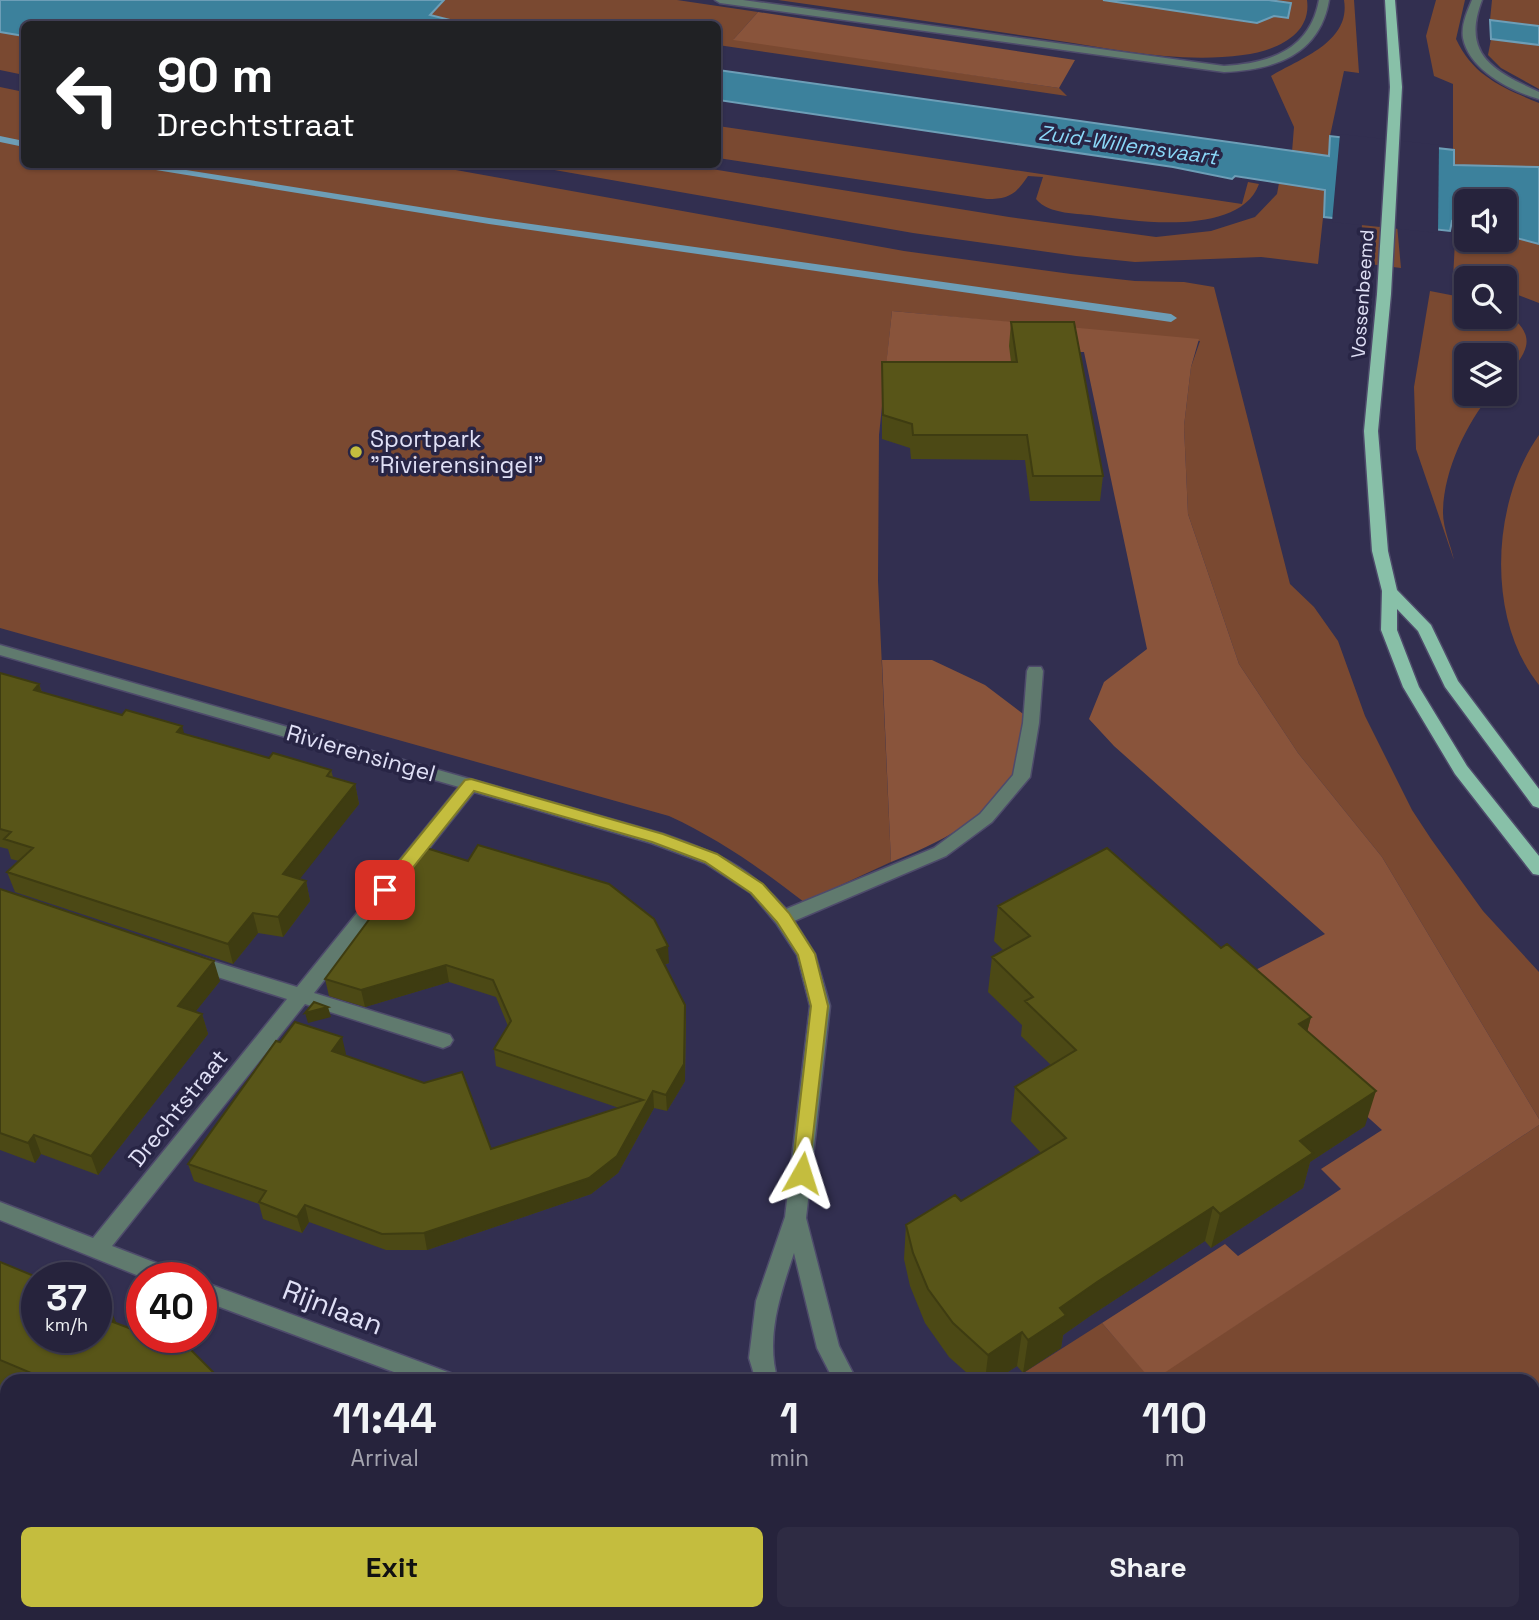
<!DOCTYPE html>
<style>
body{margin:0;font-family:"Space Grotesk",sans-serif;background:#2e2b43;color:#f1f3f6;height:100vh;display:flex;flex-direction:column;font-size:26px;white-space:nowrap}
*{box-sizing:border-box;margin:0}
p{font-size:23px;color:#a4a4af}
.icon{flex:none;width:38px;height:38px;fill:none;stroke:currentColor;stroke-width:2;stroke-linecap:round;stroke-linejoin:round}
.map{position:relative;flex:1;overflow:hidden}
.sheet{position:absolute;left:0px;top:1374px;width:1540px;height:247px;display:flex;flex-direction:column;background:#26233c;border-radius:21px 21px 0 0;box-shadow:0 2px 5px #0004,0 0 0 2px #424056}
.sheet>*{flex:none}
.hud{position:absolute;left:21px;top:21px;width:700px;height:147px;border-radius:10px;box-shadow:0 2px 5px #0004,0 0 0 2px #424056;background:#202124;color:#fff;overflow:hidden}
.tools{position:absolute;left:1454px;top:189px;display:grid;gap:14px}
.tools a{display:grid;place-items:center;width:63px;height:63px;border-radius:10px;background:#26233c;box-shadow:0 2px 5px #0004,0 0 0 2px #424056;font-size:35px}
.speed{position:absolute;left:21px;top:1262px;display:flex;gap:14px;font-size:35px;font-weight:700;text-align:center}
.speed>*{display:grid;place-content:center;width:91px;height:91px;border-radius:50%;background:#26233c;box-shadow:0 2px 5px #0004,0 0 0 2px #424056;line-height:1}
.speed small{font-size:18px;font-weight:400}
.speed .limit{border:10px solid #d22;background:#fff;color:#111}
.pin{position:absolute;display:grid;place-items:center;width:60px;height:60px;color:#fff;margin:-30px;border-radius:14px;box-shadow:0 4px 10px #0006}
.me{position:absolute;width:77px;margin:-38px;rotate:6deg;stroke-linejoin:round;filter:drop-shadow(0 0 5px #0008)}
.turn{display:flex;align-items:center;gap:24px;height:147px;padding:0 21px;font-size:32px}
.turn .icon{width:91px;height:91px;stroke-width:2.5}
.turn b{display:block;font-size:49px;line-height:60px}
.eta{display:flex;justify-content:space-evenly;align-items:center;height:119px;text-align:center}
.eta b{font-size:42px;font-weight:700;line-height:49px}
.action{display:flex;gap:14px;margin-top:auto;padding:14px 21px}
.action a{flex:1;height:80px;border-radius:10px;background:#c4bd3e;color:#111;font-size:28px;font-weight:700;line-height:80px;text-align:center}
.action a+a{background:#2e2b43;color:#f1f3f6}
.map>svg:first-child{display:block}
.green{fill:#7a4931}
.forest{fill:#89543b}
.water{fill:#3c819c;stroke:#6d9eb7;stroke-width:2}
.pier{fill:#322f50}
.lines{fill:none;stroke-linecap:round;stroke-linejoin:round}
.stream{fill:#6d9eb7;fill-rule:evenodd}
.minor-casing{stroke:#4e4b6b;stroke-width:3}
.major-casing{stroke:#4e4b6b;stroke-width:3}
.minor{fill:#607a6e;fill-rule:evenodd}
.major{fill:#88c0a8;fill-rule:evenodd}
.wall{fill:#4c4915}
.shaded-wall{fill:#3e3c11}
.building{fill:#585518;stroke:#3e3c11;stroke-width:2}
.route{fill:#c4bd3e;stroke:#7f7b28;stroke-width:2}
.poi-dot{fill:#c4bd3e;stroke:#282545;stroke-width:2.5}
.labels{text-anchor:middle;stroke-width:7;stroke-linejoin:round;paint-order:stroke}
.far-street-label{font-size:19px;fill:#e0e0f6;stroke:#282545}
.far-water-label{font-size:21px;font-style:italic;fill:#8ad7f7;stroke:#282545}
.poi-label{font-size:23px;fill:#e0e0f6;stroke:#282545;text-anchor:start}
.street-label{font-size:23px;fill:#e0e0f6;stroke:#282545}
.near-street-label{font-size:28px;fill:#e0e0f6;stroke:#282545}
</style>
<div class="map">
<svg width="1539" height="1620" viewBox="0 0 1539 1620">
<rect width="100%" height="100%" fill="#322f50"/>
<path class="green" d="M 444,0 L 677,0 L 758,12 L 734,39 L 1059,88 L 1067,96 L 718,45 L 718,24 L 466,24 L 429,15 Z
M 778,0 L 1103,0 L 1257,23 L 1274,16 L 1291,3 L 1269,0 L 1307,0 C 1312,36 1274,51 1243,55 C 1180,64 1115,49 1053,40 C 961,26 869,13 778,0 Z
M 1344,0 L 1354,0 L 1359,73 L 1344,71 L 1330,136 L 1330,156 L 1292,152 L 1294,127 L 1271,76 C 1301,58 1351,42 1344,0 Z
M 1436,0 L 1465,0 L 1456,39 C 1473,76 1503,88 1539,103 L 1539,167 L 1453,165 L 1453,84 L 1434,76 L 1426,36 Z
M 1492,0 L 1539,0 L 1539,26 L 1490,20 Z
M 0,32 L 24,36 L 24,75 L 0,70 Z
M 1491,39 L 1539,45 L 1539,89 L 1501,68 L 1488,55 Z
M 0,87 L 24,92 L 24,164 L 428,165 L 904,251 L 1071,274 L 1135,281 L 1184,282 L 1214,287 L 1290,584 L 1314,607 L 1338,641 L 1365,716 L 1412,810 L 1431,839 L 1483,911 L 1539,972 L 1539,1119 L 1382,857 L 1298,753 L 1239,664 L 1188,514 L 1184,426 L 1191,367 L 1200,341 L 892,311 L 879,435 L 878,581 L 891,862 L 804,902 C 760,868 719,839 669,816 L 0,628 Z
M 718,126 L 1242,204 L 1248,182 L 1259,184 C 1240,236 1139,222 1097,216 C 1078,213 1049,215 1036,199 L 1043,177 L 1028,176 C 1016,194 1009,199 987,199 L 718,158 Z
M 526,165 L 687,165 L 1009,217 L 1156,237 L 1211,231 L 1255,217 L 1277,194 L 1279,183 L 1326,190 L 1318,264 L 1261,257 L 1135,262 L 1076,256 L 913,233 Z
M 1362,221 L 1397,225 L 1401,268 L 1361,263 Z
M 1456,222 L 1466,225 L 1466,240 L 1505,240 L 1505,235 L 1539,244 L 1539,303 L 1505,290 L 1505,278 L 1466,278 L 1466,281 L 1453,279 Z
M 1430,291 L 1466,298 L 1466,317 L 1505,317 L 1505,312 C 1539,336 1528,352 1505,378 L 1505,355 L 1466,355 L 1466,394 L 1491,394 C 1466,424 1443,472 1443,513 C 1443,528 1451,546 1454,560 L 1416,449 L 1414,387 Z
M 1539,435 L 1539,685 C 1486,619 1491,503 1539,435 Z
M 1539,1125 L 1539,1620 L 1327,1620 L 1317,1614 L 1533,1614 L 1533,1381 L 1011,1381 L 1102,1323 L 1152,1380 Z"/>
<path class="forest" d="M 758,12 L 1075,60 L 1059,88 L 733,40 Z
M 892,311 L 1199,339 L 1191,367 L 1184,426 L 1188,514 L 1239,664 L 1298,753 L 1382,857 L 1539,1119 L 1539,1125 L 1152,1381 L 1102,1323 L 1225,1244 L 1238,1256 L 1341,1189 L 1321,1169 L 1382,1130 L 1307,1062 L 1240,978 L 1325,934 L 1114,746 L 1089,719 L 1104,682 L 1147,649 L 1084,352 L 1025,352 L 1024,378 L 885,375 Z
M 882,660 L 932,660 L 985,685 L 1031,720 C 1027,736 1025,758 1018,773 C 996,815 933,846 891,862 Z"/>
<path class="water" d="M 0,0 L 444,0 L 430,15 L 466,24 L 24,24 L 24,36 L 0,32 Z
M 1103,0 L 1269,0 L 1291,3 L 1288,18 L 1274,16 L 1257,23 Z
M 1490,20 L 1539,26 L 1539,45 L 1491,39 Z
M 718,70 L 1329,156 L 1330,136 L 1454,150 L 1454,165 L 1539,167 L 1539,244 L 1505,235 L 1505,201 L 1466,201 L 1466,225 L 1452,221 L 1450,231 L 1324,217 L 1325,190 L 1235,176 L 1232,179 L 1173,167 L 718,100 Z"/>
<path class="pier" d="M 1340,134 L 1439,145 L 1438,233 L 1332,222 Z"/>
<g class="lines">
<path class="stream" d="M 0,136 L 24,141 L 24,147 L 0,142 Z
M 119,164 L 148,164 L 489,218 L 1171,314 L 1177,318 L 1171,322 L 489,224 Z"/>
<defs>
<path id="minor" d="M 715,0 L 743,0 L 1224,66 C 1270,63 1310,50 1319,0 L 1329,0 C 1320,55 1274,70 1224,72 L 720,3 Z
M 1472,0 L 1482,0 C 1461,55 1494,71 1539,92 L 1539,99 C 1511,91 1469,70 1463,38 C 1461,25 1467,12 1472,0 Z
M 0,645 L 663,834 C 717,853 747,865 786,909 L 934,848 L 980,814 L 1013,775 L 1023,723 L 1027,671 L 1029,667 L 1041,667 L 1043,671 L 1039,723 L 1030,777 L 992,822 L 946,856 L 794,921 L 815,954 L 830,1006 L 806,1218 L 839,1346 L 857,1381 L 834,1381 L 817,1348 L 794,1253 C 780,1295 765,1338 778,1381 L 756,1381 L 749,1358 L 756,1301 L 785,1217 L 810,1006 L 797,955 L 776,923 L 751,893 L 705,863 L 651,843 L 474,792 L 314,993 L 450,1035 L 453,1040 L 450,1045 L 443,1048 L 305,1004 L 112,1246 L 177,1271 L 180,1278 L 144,1278 L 0,1220 L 0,1202 L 93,1238 L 287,999 L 189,968 L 187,963 L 189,958 L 196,956 L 297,987 L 459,787 L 0,655 Z
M 201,1281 L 453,1374 L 456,1381 L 418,1381 L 201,1300 Z
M 437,1614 L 461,1614 L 461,1620 L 437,1620 Z
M 979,1614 L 1011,1614 L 1014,1620 L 981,1620 Z
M 1164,1614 L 1196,1614 L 1199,1620 L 1166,1620 Z"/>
<path id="major" d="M 1385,0 L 1395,0 L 1402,87 L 1391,294 L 1378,431 L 1388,551 L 1397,590 L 1431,625 L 1458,681 L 1539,789 L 1539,808 L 1533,806 L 1445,687 L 1418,631 L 1397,609 L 1397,630 L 1419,687 L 1467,766 L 1539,856 L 1539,875 L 1533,874 L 1455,774 L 1403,687 L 1381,630 L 1382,591 L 1372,551 L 1364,431 L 1377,294 L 1390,87 Z"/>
</defs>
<use href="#minor" class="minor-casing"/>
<use href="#major" class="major-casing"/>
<use href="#minor" class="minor"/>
<use href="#major" class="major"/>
</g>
<path class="wall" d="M 1011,322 L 1103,476 L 1100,501 L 1030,501 L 1025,460 L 911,459 L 910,448 L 882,439 L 882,362 L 1011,362 L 1009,346 Z
M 0,673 L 39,684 L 42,692 L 269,758 L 331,770 L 333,777 L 355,784 L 359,804 L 299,879 L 306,881 L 310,901 L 283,937 L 258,933 L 233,964 L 15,892 L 7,872 L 19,861 L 11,859 L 8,849 L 0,847 Z
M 423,847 L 669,963 L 664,965 L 685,1005 L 686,1022 L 685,1081 L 667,1111 L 654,1108 L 618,1173 L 591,1194 L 427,1250 L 386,1250 L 309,1222 L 302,1233 L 263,1219 L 259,1204 L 194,1181 L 188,1164 L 346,1054 L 345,1055 L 491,1149 L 619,1108 L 496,1066 L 494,1049 L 508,1026 L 496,997 L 449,982 L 365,1007 L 329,996 L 325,979 Z
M 0,889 L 220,981 L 195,1012 L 202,1014 L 208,1034 L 98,1175 L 41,1154 L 35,1163 L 0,1150 Z
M 998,906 L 1221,948 L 1311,1017 L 1307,1032 L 1365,1126 L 1310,1162 L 1303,1188 L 1211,1248 L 1205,1241 L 1090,1316 L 1063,1335 L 1061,1348 L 1023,1373 L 1017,1366 L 994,1381 L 976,1381 L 949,1357 L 925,1323 L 910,1286 L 904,1259 L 906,1225 L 961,1201 L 1041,1153 L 1011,1121 L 1015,1087 L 1051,1065 L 1021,1036 L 1022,1025 L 988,992 L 992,957 L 1003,950 L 994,941 Z
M 0,1262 L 116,1323 L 222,1381 L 7,1381 L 7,1393 L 0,1390 Z
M 175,1614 L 328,1614 L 328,1620 L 175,1620 Z"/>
<path class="shaded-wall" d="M 39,684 L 45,704 L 34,690 Z
M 182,726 L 188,746 L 177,732 Z
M 355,784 L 359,804 L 288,894 L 283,874 Z
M 306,881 L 310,901 L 283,937 L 278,917 Z
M 253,913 L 258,933 L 233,964 L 228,944 Z
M 668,946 L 669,963 L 657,967 L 657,950 Z
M 214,961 L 220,981 L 184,1026 L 178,1006 Z
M 446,965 L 449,982 L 365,1007 L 361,990 Z
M 685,1005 L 685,1081 L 667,1111 L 666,1095 Z
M 328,1007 L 331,1017 L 308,1023 L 305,1013 Z
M 202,1014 L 208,1034 L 98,1175 L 91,1156 Z
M 1311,1017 L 1302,1051 L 1299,1024 Z
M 342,1037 L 346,1054 L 336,1068 L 332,1051 Z
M 653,1091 L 654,1108 L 618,1173 L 591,1194 L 427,1250 L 424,1233 L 589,1178 Z
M 1376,1091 L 1365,1126 L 1310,1162 L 1303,1188 L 1211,1248 L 1220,1214 L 1300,1141 Z
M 34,1135 L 41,1154 L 35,1163 L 28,1143 Z
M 305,1205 L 309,1222 L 302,1233 L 297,1217 Z
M 1213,1207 L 1205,1241 L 1090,1316 L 1063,1335 L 1061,1348 L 1023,1373 L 1028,1340 L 1060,1308 L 1097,1282 Z
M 109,1305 L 124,1342 L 100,1317 Z
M 1022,1332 L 1017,1366 L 994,1381 L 985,1381 L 988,1355 Z
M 7,1540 L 7,1556 L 0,1566 L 0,1550 Z
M 38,1614 L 50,1614 L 52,1617 L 48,1620 L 26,1620 Z
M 278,1614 L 288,1614 L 290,1620 L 277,1620 Z"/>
<path class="building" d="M 1011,322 L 1074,322 L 1103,476 L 1033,476 L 1027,435 L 913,435 L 912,424 L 883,415 L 882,362 L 1017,362 Z
M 0,673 L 39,684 L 34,690 L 122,715 L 126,710 L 182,726 L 177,732 L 269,758 L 273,753 L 331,770 L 327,776 L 355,784 L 283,874 L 306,881 L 278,917 L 253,913 L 228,944 L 7,872 L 33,848 L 4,839 L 11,832 L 0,829 Z
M 478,845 L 609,884 L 654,919 L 668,946 L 657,950 L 685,1005 L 684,1064 L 666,1095 L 653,1091 L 617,1156 L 589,1178 L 424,1233 L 382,1234 L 305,1205 L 297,1217 L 259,1202 L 266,1191 L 188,1164 L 276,1041 L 280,1042 L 295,1022 L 342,1037 L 332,1051 L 424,1083 L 462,1072 L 491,1149 L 643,1100 L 494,1049 L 511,1021 L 493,980 L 446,965 L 361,990 L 325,979 L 423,847 L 468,861 Z
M 1107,848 L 1221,948 L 1227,944 L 1311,1017 L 1299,1024 L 1376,1091 L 1300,1141 L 1313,1153 L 1220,1214 L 1213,1207 L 1097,1282 L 1060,1308 L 1066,1315 L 1028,1340 L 1022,1332 L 988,1355 L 953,1323 L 928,1289 L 913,1253 L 906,1225 L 955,1195 L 961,1201 L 1066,1138 L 1015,1087 L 1076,1050 L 1025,1001 L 1033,997 L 992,957 L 1030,936 L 998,906 Z
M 0,889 L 214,961 L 178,1006 L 202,1014 L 91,1156 L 34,1135 L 28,1143 L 0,1133 Z
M 314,1002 L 328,1007 L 305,1013 Z
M 0,1262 L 39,1278 L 37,1278 L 37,1337 L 96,1337 L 96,1300 L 109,1305 L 100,1317 L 142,1333 L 142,1337 L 153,1337 L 174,1345 L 181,1340 L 222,1381 L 50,1381 L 0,1360 Z
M 0,1523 L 7,1526 L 7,1540 L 0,1550 Z
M 0,1585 L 7,1588 L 7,1614 L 38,1614 L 26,1620 L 0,1620 Z
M 175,1614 L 278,1614 L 277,1620 L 175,1620 Z"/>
<path class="route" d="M 471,779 L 663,834 L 717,854 L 763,884 L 789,913 L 815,954 L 828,1006 L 808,1178 L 795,1178 L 792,1173 L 811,1006 L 798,955 L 777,922 L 751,893 L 705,862 L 652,842 L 474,791 L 391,895 L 379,895 L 379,886 L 465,780 Z"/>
<circle class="poi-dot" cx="356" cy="452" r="7"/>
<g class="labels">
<g class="far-street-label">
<text transform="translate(1362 294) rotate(-86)" y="7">Vossenbeemd</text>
</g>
<g class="far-water-label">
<text transform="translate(1128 145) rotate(8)" y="7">Zuid-Willemsvaart</text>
</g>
<g class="poi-label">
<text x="370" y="447">Sportpark<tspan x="370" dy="26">"Rivierensingel"</tspan></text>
</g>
<g class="street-label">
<text transform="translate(361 753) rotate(16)" y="8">Rivierensingel</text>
<text transform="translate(178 1108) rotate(-51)" y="8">Drechtstraat</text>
</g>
<g class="near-street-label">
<text transform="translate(333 1307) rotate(21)" y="10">Rijnlaan</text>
</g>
</g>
</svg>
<div class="tools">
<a><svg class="icon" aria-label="sound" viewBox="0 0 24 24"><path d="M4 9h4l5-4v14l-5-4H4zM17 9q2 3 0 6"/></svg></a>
<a><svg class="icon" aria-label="search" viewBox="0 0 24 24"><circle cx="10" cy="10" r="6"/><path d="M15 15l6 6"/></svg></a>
<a><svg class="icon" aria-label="layers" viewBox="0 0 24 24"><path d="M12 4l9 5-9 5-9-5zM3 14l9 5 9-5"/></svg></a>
</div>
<div class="speed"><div>37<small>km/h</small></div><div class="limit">40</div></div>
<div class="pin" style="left:385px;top:890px;background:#d93025"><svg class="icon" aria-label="arrive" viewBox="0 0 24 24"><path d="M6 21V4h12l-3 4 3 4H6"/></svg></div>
<svg class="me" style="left:802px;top:1173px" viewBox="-20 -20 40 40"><path d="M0-17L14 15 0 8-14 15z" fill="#c4bd3e" stroke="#fff" stroke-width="4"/></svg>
<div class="hud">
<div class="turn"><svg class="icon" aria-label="left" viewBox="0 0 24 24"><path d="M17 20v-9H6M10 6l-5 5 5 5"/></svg><div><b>90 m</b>Drechtstraat</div></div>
</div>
<section class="sheet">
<div class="eta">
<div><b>11:44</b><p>Arrival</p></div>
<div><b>1</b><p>min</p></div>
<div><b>110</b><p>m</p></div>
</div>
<div class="action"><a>Exit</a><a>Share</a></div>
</section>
</div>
